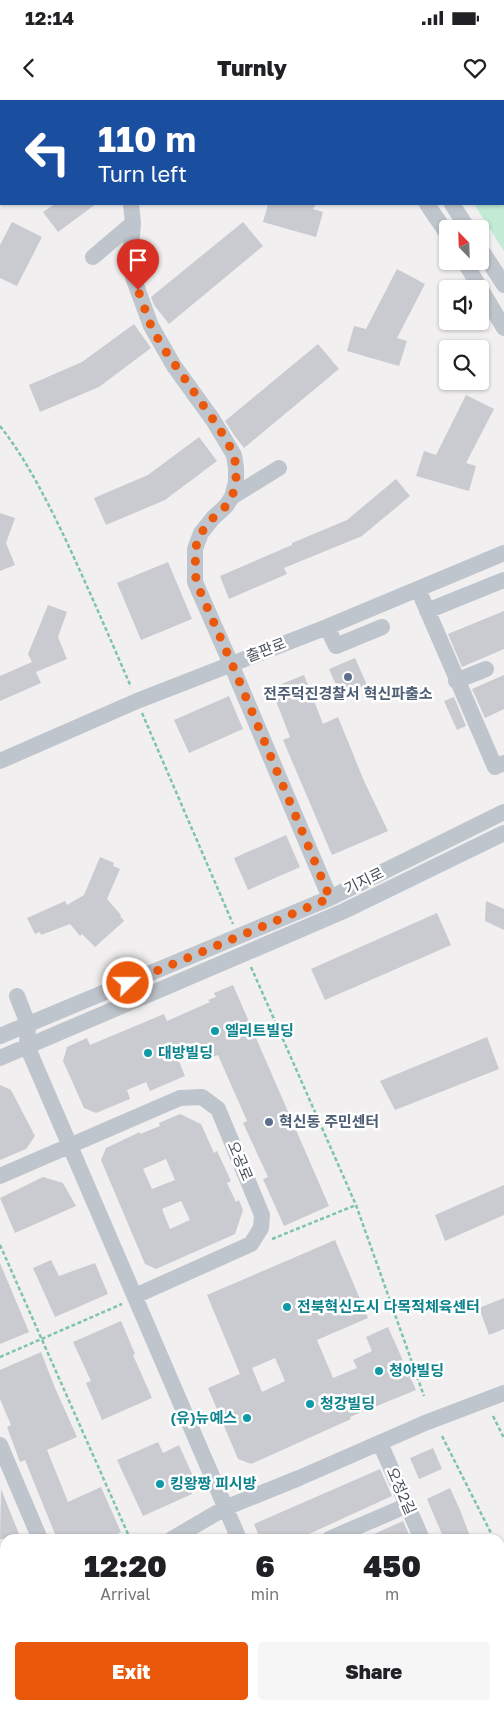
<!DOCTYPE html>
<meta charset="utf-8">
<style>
body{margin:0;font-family:"Golos Text","Noto Sans KR",sans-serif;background:#f6f6f6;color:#202124;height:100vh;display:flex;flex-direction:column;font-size:19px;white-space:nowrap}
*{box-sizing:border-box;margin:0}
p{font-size:16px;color:#757577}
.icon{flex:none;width:28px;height:28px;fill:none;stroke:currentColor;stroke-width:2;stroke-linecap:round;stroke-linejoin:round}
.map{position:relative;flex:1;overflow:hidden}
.drawer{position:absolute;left:0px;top:1434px;width:505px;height:176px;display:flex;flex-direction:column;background:#fff;border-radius:15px 15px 0 0;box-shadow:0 1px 4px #0004}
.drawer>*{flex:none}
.guide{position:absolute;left:0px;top:0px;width:505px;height:105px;box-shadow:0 1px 4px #0004;background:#1a4fa0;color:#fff;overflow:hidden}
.needle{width:32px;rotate:337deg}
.fabs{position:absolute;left:439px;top:120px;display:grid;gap:10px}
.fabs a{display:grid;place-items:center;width:50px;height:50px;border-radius:5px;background:#fff;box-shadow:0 1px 4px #0004;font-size:25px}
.pin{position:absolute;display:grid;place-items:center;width:42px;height:42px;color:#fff;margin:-51px -21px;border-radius:50% 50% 50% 0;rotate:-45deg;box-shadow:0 0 5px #0007}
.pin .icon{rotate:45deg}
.me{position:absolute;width:55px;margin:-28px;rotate:68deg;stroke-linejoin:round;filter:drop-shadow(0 0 4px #0008)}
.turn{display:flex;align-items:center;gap:18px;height:105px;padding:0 15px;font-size:22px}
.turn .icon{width:65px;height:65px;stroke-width:2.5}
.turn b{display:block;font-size:35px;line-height:42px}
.eta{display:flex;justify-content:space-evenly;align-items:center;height:85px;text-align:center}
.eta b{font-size:30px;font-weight:800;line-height:35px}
.primary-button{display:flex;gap:10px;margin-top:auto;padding:10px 15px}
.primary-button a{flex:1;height:58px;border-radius:5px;background:#ea580c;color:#fff;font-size:20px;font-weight:800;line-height:58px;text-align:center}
.primary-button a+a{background:#f6f6f6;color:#202124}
.status{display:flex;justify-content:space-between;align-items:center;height:35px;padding:0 25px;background:#fff;direction:ltr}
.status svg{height:14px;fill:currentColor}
header{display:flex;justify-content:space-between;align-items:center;height:65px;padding:0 15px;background:#fff;font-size:22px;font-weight:800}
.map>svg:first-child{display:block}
.green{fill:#c2ead5}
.building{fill:#c9cbd1;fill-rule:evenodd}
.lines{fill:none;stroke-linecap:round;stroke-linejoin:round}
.path{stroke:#7dc5a9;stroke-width:2.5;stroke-dasharray:4 2.5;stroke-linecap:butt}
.minor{stroke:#bfc5cc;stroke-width:16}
.route{stroke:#ea580c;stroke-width:9;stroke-dasharray:0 16.2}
.service-dot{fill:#5c6f8a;stroke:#fff;stroke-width:2}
.culture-dot{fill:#0f9aa8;stroke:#fff;stroke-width:2}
.labels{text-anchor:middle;stroke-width:5;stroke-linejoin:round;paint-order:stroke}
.street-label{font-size:15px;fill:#49505a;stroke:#fff}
.service-label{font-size:15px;font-weight:bold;fill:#4e5e75;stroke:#fff}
.culture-label{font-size:15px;font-weight:bold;fill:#0d838f;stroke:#fff;text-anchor:start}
</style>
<div class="status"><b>12:14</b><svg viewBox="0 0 49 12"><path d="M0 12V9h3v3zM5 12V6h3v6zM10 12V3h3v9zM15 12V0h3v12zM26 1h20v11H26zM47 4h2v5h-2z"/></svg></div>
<header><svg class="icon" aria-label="back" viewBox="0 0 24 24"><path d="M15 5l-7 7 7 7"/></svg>Turnly<svg class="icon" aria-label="heart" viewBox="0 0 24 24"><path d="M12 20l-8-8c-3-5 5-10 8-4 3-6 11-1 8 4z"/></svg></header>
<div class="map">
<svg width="504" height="1609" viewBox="0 0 504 1609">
<rect width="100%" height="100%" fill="#f1efef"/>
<path class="green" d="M 402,0 L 504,0 L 504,151 L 474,104 L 504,104 L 504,1 L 403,1 Z"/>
<path class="building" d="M 55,104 L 96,104 L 58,132 L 43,112 Z
M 268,104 L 316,104 L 313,109 L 323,112 L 316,137 L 263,122 Z
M 12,122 L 42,137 L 17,186 L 0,178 L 0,145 Z
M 243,122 L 263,146 L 169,224 L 154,205 L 151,197 Z
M 397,169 L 425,184 L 397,238 L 407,241 L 399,266 L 347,251 L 354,226 L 366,229 Z
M 134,224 L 151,248 L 99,287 L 40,312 L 29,285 L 82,262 Z
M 318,244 L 339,269 L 244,348 L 234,335 L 225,321 Z
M 466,295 L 494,309 L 466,363 L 476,366 L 469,391 L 416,376 L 424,351 L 436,355 Z
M 199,337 L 217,361 L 165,400 L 106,425 L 94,398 L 148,375 Z
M 396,379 L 410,396 L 362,436 L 284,468 L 287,474 L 229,499 L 220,476 L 292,445 L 292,443 L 347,420 Z
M 0,413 L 15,418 L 6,443 L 15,465 L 0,471 Z
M 168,462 L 192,519 L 141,540 L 117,483 Z
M 48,505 L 67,512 L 58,537 L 67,559 L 36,572 L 41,583 L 0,601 L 0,576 L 32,562 L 28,554 Z
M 504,511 L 504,549 L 462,567 L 448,534 Z
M 355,558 L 367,585 L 341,596 L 329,569 Z
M 304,575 L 323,624 L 338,617 L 364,681 L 388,731 L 332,755 L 283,640 L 290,637 L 271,588 Z
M 504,575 L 504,609 L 485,618 L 472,589 Z
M 229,596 L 243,629 L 189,653 L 174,620 Z
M 454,597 L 466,626 L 457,630 L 444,601 Z
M 286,735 L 300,767 L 248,790 L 234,758 Z
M 100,757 L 114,763 L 113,766 L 120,769 L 107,799 L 121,815 L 120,816 L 124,821 L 95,847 L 82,834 L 80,836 L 70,824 L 41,835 L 40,832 L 35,834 L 27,818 L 65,801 L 67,805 L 84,795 Z
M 486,801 L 504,809 L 504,830 L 485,821 Z
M 437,813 L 451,845 L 325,900 L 311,869 Z
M 233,885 L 329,1106 L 284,1126 L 263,1079 L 268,1077 L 243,1023 L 247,1021 L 218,955 L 210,958 L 206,947 L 178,959 L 185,976 L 150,991 L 146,982 L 127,990 L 130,999 L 96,1013 L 84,1008 L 63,961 L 67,947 L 87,938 L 90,945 L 164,914 L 167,921 L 210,902 L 208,900 L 216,897 L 214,893 Z
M 487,937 L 499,969 L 395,1010 L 380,981 Z
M 0,985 L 11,990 L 35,1036 L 26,1049 L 0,1060 Z
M 180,1014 L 201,1024 L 214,1053 L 217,1051 L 231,1081 L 227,1083 L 236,1102 L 239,1100 L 243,1110 L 235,1134 L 156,1169 L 145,1164 L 101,1060 L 106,1048 L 140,1032 L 140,1034 L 160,1026 L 159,1023 ZM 166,1059 L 175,1080 L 152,1089 L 143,1069 ZM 181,1101 L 190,1120 L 170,1129 L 162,1109 Z
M 43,1077 L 63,1083 L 76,1106 L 15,1133 L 0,1098 Z
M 504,1085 L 504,1115 L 445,1141 L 435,1115 Z
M 335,1140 L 368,1218 L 317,1240 L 333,1278 L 357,1268 L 353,1260 L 372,1251 L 366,1237 L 388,1227 L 416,1290 L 350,1317 L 351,1319 L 251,1364 L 238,1359 L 208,1288 L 240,1274 L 207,1195 ZM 275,1258 L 285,1281 L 262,1292 L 252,1268 Z
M 51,1160 L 59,1176 L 95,1163 L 108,1194 L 55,1217 L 33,1168 Z
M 0,1163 L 29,1232 L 0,1244 Z
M 504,1198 L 504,1229 L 489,1235 L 479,1208 Z
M 121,1221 L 135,1254 L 133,1255 L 152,1298 L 102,1320 L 86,1283 L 91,1281 L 73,1242 Z
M 41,1252 L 55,1288 L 77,1337 L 47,1350 L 68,1402 L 101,1387 L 121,1432 L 106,1439 L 57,1439 L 25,1360 L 20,1362 L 7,1327 L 11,1325 L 0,1299 L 0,1270 Z
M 158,1342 L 163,1353 L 179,1345 L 192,1374 L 192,1394 L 143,1416 L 117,1360 Z
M 433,1348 L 442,1369 L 419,1379 L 410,1358 Z
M 380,1369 L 392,1396 L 298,1439 L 260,1439 L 254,1424 Z
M 450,1388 L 460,1410 L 471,1439 L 444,1439 L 427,1399 Z
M 1,1389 L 21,1439 L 0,1439 Z
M 403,1421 L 411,1439 L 363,1439 Z"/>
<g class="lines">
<path class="path" d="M 446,0 L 447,1
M 0,326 C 26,359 45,397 63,434 C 87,485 109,536 131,587
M 142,613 L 233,824
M 251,867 L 356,1105 L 424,1296
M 272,1139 L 356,1105
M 0,1145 L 128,1434
M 0,1257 L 122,1204
M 493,1316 L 504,1338
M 442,1336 L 494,1439
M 500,1450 L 504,1458"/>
<path class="minor" d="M 55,0 L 56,1
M 357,0 L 358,1
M 377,0 L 378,1
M 97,1 L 98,0
M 0,82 L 1,81
M 131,104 L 133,123 L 130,159 L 133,177 L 151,226 L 174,266 L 213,320 L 234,355 L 236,368 L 236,382 L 232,397 L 226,406 L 213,418 L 201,433 L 195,449 L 195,482 L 231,564 L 330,798
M 427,104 L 448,135
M 452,104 L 468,129
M 480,148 L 504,185
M 93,157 L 133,123
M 464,161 L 504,228
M 232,397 L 279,368
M 418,489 L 495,667 L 504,663
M 427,511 L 504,480
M 327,527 L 336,546 L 382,527
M 456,581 L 486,569
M 0,661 L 137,601 L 327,527 L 504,453
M 17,896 L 28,924 L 27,946 L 239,1439
M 0,936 L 330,798 L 504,712
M 0,958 L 344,811 L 504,733
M 0,1076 L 180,998 L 202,997 L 218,1009 L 262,1115 L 261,1128 L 251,1144 L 135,1196
M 380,1343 L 422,1439
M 0,1345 L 40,1439
M 172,1439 L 225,1408 L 299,1378 L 425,1323 L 504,1293
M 329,1439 L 408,1405
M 0,1541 L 5,1537
M 0,1597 L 6,1609
M 307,1605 L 308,1609
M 494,1605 L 495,1609
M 365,1609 L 375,1605"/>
</g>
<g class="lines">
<path class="route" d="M 128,883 L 330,798 L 232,564 L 196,482 L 195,449 L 201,433 L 213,418 L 226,406 L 232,397 L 236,382 L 236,368 L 234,354 L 219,328 L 162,246 L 151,226 L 138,190"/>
</g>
<g class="service-dot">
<circle cx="348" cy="577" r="5"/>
<circle cx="269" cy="1022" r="5"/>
</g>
<g class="culture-dot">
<circle cx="215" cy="931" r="5"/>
<circle cx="148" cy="953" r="5"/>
<circle cx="287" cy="1207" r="5"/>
<circle cx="379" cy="1271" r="5"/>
<circle cx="310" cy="1304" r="5"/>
<circle cx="247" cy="1318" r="5"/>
<circle cx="160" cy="1384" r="5"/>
</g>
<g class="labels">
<g class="street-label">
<text transform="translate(266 550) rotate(-21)" y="5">출판로</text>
<text transform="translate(364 781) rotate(-26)" y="5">기지로</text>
<text transform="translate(240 1061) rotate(67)" y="5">오공로</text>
<text transform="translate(401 1391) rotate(66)" y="5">오정2길</text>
</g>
<g class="service-label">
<text x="348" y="599">전주덕진경찰서 혁신파출소</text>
<text x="279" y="1027" text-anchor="start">혁신동 주민센터</text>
</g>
<g class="culture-label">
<text x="225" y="936">엘리트빌딩</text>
<text x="158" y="958">대방빌딩</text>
<text x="297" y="1212">전북혁신도시 다목적체육센터</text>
<text x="389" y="1276">청야빌딩</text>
<text x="320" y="1309">청강빌딩</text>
<text x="237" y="1323" text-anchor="end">(유)뉴예스</text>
<text x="170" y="1389">킹왕짱 피시방</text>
</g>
</g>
</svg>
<div class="fabs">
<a><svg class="needle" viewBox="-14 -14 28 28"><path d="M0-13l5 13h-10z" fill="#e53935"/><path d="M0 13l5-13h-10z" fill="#757577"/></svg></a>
<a><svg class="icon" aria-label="sound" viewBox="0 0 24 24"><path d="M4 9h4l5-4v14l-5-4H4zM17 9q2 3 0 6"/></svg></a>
<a><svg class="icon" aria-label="search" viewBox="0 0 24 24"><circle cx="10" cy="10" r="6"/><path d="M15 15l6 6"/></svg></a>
</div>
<div class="pin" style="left:138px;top:190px;background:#d93025"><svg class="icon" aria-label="arrive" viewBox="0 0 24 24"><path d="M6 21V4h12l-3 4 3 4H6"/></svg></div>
<svg class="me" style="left:128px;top:883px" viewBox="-20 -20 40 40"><circle r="17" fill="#ea580c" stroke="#fff" stroke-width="3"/><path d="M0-11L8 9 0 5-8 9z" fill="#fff"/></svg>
<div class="guide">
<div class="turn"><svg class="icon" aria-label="left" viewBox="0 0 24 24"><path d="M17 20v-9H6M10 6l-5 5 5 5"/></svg><div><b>110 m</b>Turn left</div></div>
</div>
<section class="drawer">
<div class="eta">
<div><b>12:20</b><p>Arrival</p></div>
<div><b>6</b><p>min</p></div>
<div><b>450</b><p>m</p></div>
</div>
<div class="primary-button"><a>Exit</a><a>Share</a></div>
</section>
</div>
